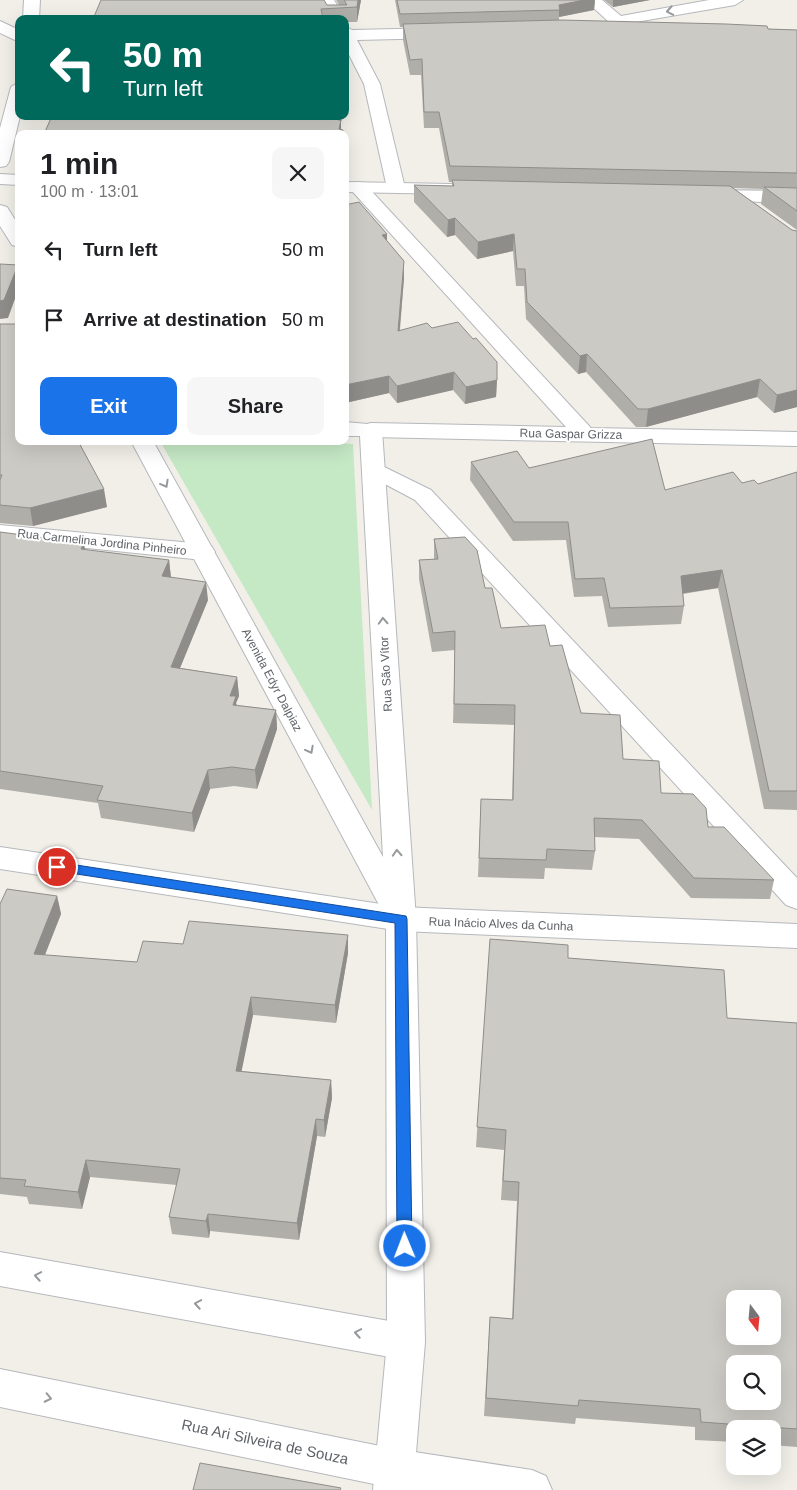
<!DOCTYPE html>
<meta charset="utf-8">
<style>
body{margin:0;font-family:Helvetica,sans-serif;background:#f6f6f6;color:#202124;height:100vh;display:flex;flex-direction:column;font-size:19px;white-space:nowrap}
*{box-sizing:border-box;margin:0}
p{font-size:16px;color:#757577}
.icon{flex:none;width:28px;height:28px;fill:none;stroke:currentColor;stroke-width:2;stroke-linecap:round;stroke-linejoin:round}
.map{position:relative;flex:1;overflow:hidden}
.panel{position:absolute;left:15px;top:130px;width:334px;height:315px;display:flex;flex-direction:column;background:#fff;border-radius:10px;box-shadow:0 5px 20px #0002}
.panel>*{flex:none}
.banner{position:absolute;left:15px;top:15px;width:334px;height:105px;border-radius:10px;box-shadow:0 5px 20px #0002;background:#00695c;color:#fff;overflow:hidden}
.needle{width:32px;rotate:164deg}
.fabs{position:absolute;left:726px;top:1290px;display:grid;gap:10px}
.fabs a{display:grid;place-items:center;width:55px;height:55px;border-radius:10px;background:#fff;box-shadow:0 5px 20px #0002;font-size:25px}
.pin{position:absolute;display:grid;place-items:center;width:42px;height:42px;color:#fff;margin:-21px;border:2px solid #fff;border-radius:50%;box-shadow:0 1px 5px #0007}
.me{position:absolute;width:55px;margin:-28px;rotate:359deg;stroke-linejoin:round;filter:drop-shadow(0 0 4px #0008)}
.turn{display:flex;align-items:center;gap:18px;height:105px;padding:0 25px;font-size:22px}
.turn .icon{width:65px;height:65px;stroke-width:2.5}
.turn b{display:block;font-size:35px;line-height:42px}
.round{display:grid;place-items:center;flex:none;width:52px;height:52px;border-radius:10px;background:#f6f6f6}
.overview{display:flex;align-items:center;justify-content:space-between;height:85px;padding:0 25px}
h1{font-size:30px;font-weight:700;line-height:38px}
.button{display:flex;gap:10px;margin-top:auto;padding:10px 25px}
.button a{flex:1;height:58px;border-radius:10px;background:#1a73e8;color:#fff;font-size:20px;font-weight:700;line-height:58px;text-align:center}
.button a+a{background:#f6f6f6;color:#202124}
ul{padding:0;list-style:none}
li{display:flex;align-items:center;gap:15px;height:70px;padding:0 25px}
li div{flex:1}
li b{display:block;font-size:19px}
li em{font-style:normal}
.map>svg:first-child{display:block}
.green{fill:#c5e8c5}
.lines{fill:none;stroke-linecap:round;stroke-linejoin:round}
.minor-casing{stroke:#b5b8bc;stroke-width:2}
.tertiary-casing{stroke:#b5b8bc;stroke-width:2}
.minor{fill:#fff;fill-rule:evenodd}
.tertiary{fill:#fff;fill-rule:evenodd}
.wall{fill:#afaea9}
.shaded-wall{fill:#8f8d8a}
.building{fill:#cccac5;stroke:#8f8d8a;fill-rule:evenodd}
.oneway{stroke:#979a9d}
.route{fill:#1a73e8;stroke:#114b97}
.labels{text-anchor:middle;stroke-width:4;stroke-linejoin:round;paint-order:stroke}
.street-label{font-size:12px;fill:#5f6368;stroke:#fff}
.near-street-label{font-size:15px;fill:#5f6368;stroke:#fff}
</style>
<div class="map">
<svg width="797" height="1490" viewBox="0 0 797 1490">
<rect width="100%" height="100%" fill="#f1efe8"/>
<path class="green" d="M 160,441 L 291,441 L 353,444 L 372,810 Z"/>
<g class="lines">
<defs>
<path id="minor" d="M 318,0 L 334,0 L 345,19 L 329,19 Z
M 585,0 L 602,0 L 621,16 L 709,0 L 743,0 L 735,5 L 630,23 L 633,27 L 625,32 L 611,24 Z
M 0,21 L 19,30 L 19,42 L 0,33 Z
M 345,26 L 352,30 L 441,28 L 449,33 L 441,38 L 357,40 L 380,84 L 405,188 L 402,192 L 390,192 L 387,188 L 364,84 L 345,47 Z
M 358,182 L 364,183 L 591,428 L 797,432 L 797,446 L 371,437 L 363,435 L 360,430 L 363,425 L 371,423 L 566,427 L 352,191 L 349,187 L 352,183 Z
M 374,462 L 431,490 L 797,878 L 797,909 L 786,905 L 415,500 L 366,474 L 363,469 L 366,464 Z
M 0,525 L 203,544 L 212,547 L 215,552 L 212,557 L 203,560 L 0,539 Z
M 0,847 L 401,907 L 797,924 L 797,948 L 401,931 L 0,869 Z
M 0,1252 L 406,1324 L 419,1329 L 425,1342 L 419,1355 L 406,1360 L 0,1286 Z
M 0,1369 L 395,1449 L 532,1470 L 546,1476 L 552,1490 L 403,1490 L 0,1407 Z"/>
<path id="tertiary" d="M 24,0 L 40,0 L 39,19 L 23,19 Z
M 19,82 L 20,116 L 9,162 L 6,166 L 0,167 L 0,128 L 11,87 Z
M 0,174 L 19,175 L 19,185 L 0,184 Z
M 345,182 L 451,184 L 457,185 L 460,189 L 457,193 L 451,194 L 345,192 Z
M 709,190 L 797,191 L 797,203 L 703,200 L 700,196 L 703,192 Z
M 0,205 L 7,207 L 19,226 L 19,247 L 12,245 L 0,226 Z
M 345,422 L 379,425 L 382,430 L 416,919 L 425,1342 L 413,1490 L 373,1490 L 387,1342 L 386,918 L 131,441 L 153,441 L 383,857 L 360,436 L 345,436 Z"/>
</defs>
<use href="#minor" class="minor-casing"/>
<use href="#tertiary" class="tertiary-casing"/>
<use href="#minor" class="minor"/>
<use href="#tertiary" class="tertiary"/>
</g>
<path class="wall" d="M 336,0 L 361,0 L 357,22 L 345,22 L 345,19 L 93,19 L 339,5 Z
M 395,0 L 595,0 L 594,10 L 559,17 L 559,20 L 797,30 L 797,230 L 761,204 L 763,189 L 733,188 L 792,230 L 797,231 L 797,407 L 774,413 L 757,397 L 646,427 L 636,427 L 586,372 L 578,374 L 526,319 L 524,286 L 516,286 L 513,251 L 477,259 L 455,235 L 447,237 L 414,202 L 414,185 L 452,186 L 452,182 L 449,182 L 439,128 L 424,128 L 421,75 L 410,75 L 403,40 L 403,27 L 400,27 Z
M 604,0 L 650,0 L 613,7 Z
M 345,205 L 387,234 L 387,241 L 404,261 L 404,278 L 400,330 L 432,328 L 497,380 L 496,397 L 465,404 L 453,390 L 397,403 L 389,393 L 345,403 Z
M 0,324 L 19,441 L 80,444 L 107,507 L 33,526 L 0,523 L 0,524 Z
M 471,462 L 529,468 L 665,490 L 742,483 L 758,484 L 797,472 L 797,810 L 764,809 L 718,588 L 683,594 L 684,606 L 681,624 L 608,627 L 602,596 L 574,597 L 566,540 L 513,541 L 470,480 Z
M 0,532 L 85,550 L 169,560 L 171,577 L 208,600 L 180,668 L 237,677 L 239,696 L 236,703 L 237,705 L 276,710 L 277,729 L 257,789 L 234,786 L 210,789 L 194,832 L 101,818 L 98,803 L 0,789 Z
M 434,539 L 485,588 L 501,628 L 550,646 L 581,713 L 623,759 L 661,793 L 708,827 L 774,880 L 770,899 L 691,898 L 639,839 L 594,837 L 595,851 L 592,870 L 545,868 L 544,879 L 478,877 L 481,799 L 512,800 L 514,725 L 453,723 L 455,650 L 432,652 L 419,579 L 419,560 L 434,559 Z
M 57,896 L 61,914 L 45,955 L 137,962 L 183,944 L 348,935 L 348,953 L 336,1023 L 253,1015 L 241,1071 L 331,1080 L 332,1098 L 325,1137 L 317,1136 L 299,1240 L 210,1231 L 209,1238 L 172,1234 L 169,1217 L 177,1185 L 90,1177 L 82,1209 L 29,1204 L 27,1197 L 0,1194 L 0,904 Z
M 490,939 L 568,958 L 727,1018 L 797,1023 L 797,1447 L 772,1445 L 772,1429 L 735,1429 L 735,1442 L 695,1440 L 695,1427 L 576,1418 L 575,1424 L 484,1416 L 490,1317 L 512,1319 L 517,1201 L 501,1200 L 504,1150 L 476,1147 Z"/>
<path class="shaded-wall" d="M 358,0 L 361,0 L 357,22 L 357,7 Z
M 584,0 L 595,0 L 594,10 L 559,17 L 559,5 Z
M 613,0 L 650,0 L 613,7 Z
M 339,116 L 342,116 L 341,122 L 341,134 L 339,134 Z
M 455,218 L 455,235 L 447,237 L 448,220 Z
M 387,234 L 387,250 L 382,235 Z
M 514,234 L 513,251 L 477,259 L 478,242 Z
M 404,261 L 404,278 L 398,348 L 398,331 Z
M 18,265 L 19,288 L 8,318 L 0,319 L 0,301 Z
M 587,354 L 586,372 L 578,374 L 580,356 Z
M 454,372 L 453,390 L 397,403 L 397,386 Z
M 389,376 L 389,393 L 345,403 L 345,385 Z
M 760,379 L 757,397 L 646,427 L 648,409 Z
M 497,380 L 496,397 L 465,404 L 466,387 Z
M 797,390 L 797,407 L 774,413 L 777,395 Z
M 104,489 L 107,507 L 33,526 L 30,508 Z
M 84,543 L 87,561 L 81,549 Z
M 169,560 L 171,578 L 162,576 Z
M 722,570 L 718,588 L 678,594 L 681,576 Z
M 206,582 L 208,600 L 173,685 L 171,667 Z
M 237,677 L 239,696 L 236,703 L 238,715 L 232,714 L 230,696 Z
M 276,710 L 277,729 L 257,789 L 255,770 Z
M 208,770 L 210,789 L 194,832 L 192,813 Z
M 57,896 L 61,914 L 38,972 L 34,954 Z
M 348,935 L 348,953 L 336,1023 L 335,1005 Z
M 251,997 L 253,1015 L 238,1089 L 236,1071 Z
M 331,1080 L 332,1098 L 325,1137 L 324,1120 Z
M 316,1119 L 317,1136 L 299,1240 L 297,1223 Z
M 86,1160 L 90,1177 L 82,1209 L 78,1192 Z
M 208,1214 L 210,1231 L 209,1238 L 206,1221 Z"/>
<path class="building" d="M 101,0 L 324,0 L 327,5 L 347,5 L 344,0 L 358,0 L 357,7 L 321,9 L 323,19 L 93,19 Z
M 397,0 L 584,0 L 559,5 L 560,10 L 400,14 Z
M 561,20 L 726,24 L 767,26 L 768,29 L 797,30 L 797,173 L 450,166 L 439,112 L 424,112 L 422,59 L 410,60 L 403,24 Z
M 52,116 L 339,116 L 338,120 L 341,120 L 339,129 L 343,130 L 342,134 L 44,134 Z
M 452,180 L 730,186 L 792,230 L 797,231 L 797,390 L 777,395 L 760,379 L 648,409 L 638,409 L 587,354 L 580,356 L 527,302 L 525,269 L 517,269 L 514,234 L 478,242 L 455,218 L 448,220 L 414,185 L 454,186 Z
M 764,187 L 797,188 L 797,211 Z
M 359,202 L 387,234 L 382,235 L 404,261 L 398,331 L 427,323 L 432,328 L 458,322 L 473,339 L 476,338 L 497,362 L 497,380 L 466,387 L 454,372 L 397,386 L 389,376 L 345,385 L 345,205 Z
M 0,264 L 18,265 L 4,300 L 0,301 Z
M 0,324 L 19,324 L 19,441 L 78,441 L 104,489 L 30,508 L 0,505 L 0,480 L 2,475 L 0,475 Z
M 652,439 L 665,490 L 733,472 L 742,483 L 754,480 L 758,484 L 797,472 L 797,791 L 769,791 L 722,570 L 681,576 L 684,606 L 610,608 L 604,578 L 575,579 L 568,522 L 514,522 L 471,462 L 517,451 L 529,468 Z
M 0,532 L 84,543 L 81,549 L 169,560 L 162,576 L 206,582 L 171,667 L 237,677 L 230,696 L 236,696 L 233,705 L 276,710 L 255,770 L 232,767 L 208,770 L 192,813 L 97,800 L 103,786 L 0,771 Z
M 465,537 L 477,550 L 485,588 L 492,588 L 501,628 L 545,625 L 550,646 L 562,645 L 581,713 L 620,715 L 623,759 L 659,761 L 661,793 L 693,794 L 706,808 L 708,827 L 724,827 L 774,880 L 694,878 L 642,820 L 594,818 L 595,851 L 547,849 L 546,860 L 479,858 L 481,799 L 513,800 L 515,705 L 454,704 L 455,631 L 433,633 L 419,560 L 438,559 L 434,539 Z
M 7,889 L 57,896 L 34,954 L 137,962 L 143,941 L 183,944 L 189,921 L 348,935 L 335,1005 L 251,997 L 236,1071 L 331,1080 L 324,1120 L 316,1119 L 297,1223 L 208,1214 L 206,1221 L 169,1217 L 180,1169 L 86,1160 L 78,1192 L 24,1186 L 26,1180 L 0,1178 L 0,904 Z
M 490,939 L 568,945 L 568,958 L 724,970 L 727,1018 L 797,1023 L 797,1429 L 701,1422 L 700,1409 L 579,1400 L 578,1406 L 486,1398 L 490,1317 L 513,1319 L 519,1182 L 503,1181 L 506,1130 L 477,1127 ZM 735,1299 L 772,1299 L 772,1336 L 735,1336 ZM 735,1364 L 772,1364 L 772,1401 L 735,1401 Z
M 200,1463 L 341,1488 L 340,1490 L 193,1490 Z"/>
<defs><path id="oneway-chevron" d="M-2-3.5L2.5 0L-2 3.5" fill="none" stroke-width="1.6" stroke-linecap="round" stroke-linejoin="round" transform="scale(1.25)"/></defs>
<g class="oneway">
<use href="#oneway-chevron" transform="translate(670 11) rotate(170)"/>
<use href="#oneway-chevron" transform="translate(165 484) rotate(61)"/>
<use href="#oneway-chevron" transform="translate(383 621) rotate(-93)"/>
<use href="#oneway-chevron" transform="translate(310 750) rotate(62)"/>
<use href="#oneway-chevron" transform="translate(397 853) rotate(-93)"/>
<use href="#oneway-chevron" transform="translate(38 1276) rotate(-170)"/>
<use href="#oneway-chevron" transform="translate(198 1304) rotate(-170)"/>
<use href="#oneway-chevron" transform="translate(358 1333) rotate(-170)"/>
<use href="#oneway-chevron" transform="translate(48 1398) rotate(12)"/>
</g>
<path class="route" d="M 57,862 L 406,916 L 407,919 L 412,1246 L 410,1250 L 405,1252 L 399,1250 L 397,1246 L 395,923 L 57,871 L 51,867 Z"/>
<g class="labels">
<g class="street-label">
<text transform="translate(571 434) rotate(1)" y="4">Rua Gaspar Grizza</text>
<text transform="translate(102 542) rotate(6)" y="4">Rua Carmelina Jordina Pinheiro</text>
<text transform="translate(386 674) rotate(-93)" y="4">Rua São Vítor</text>
<text transform="translate(272 680) rotate(62)" y="4">Avenida Edyr Dalpiaz</text>
<text transform="translate(501 924) rotate(2)" y="4">Rua Inácio Alves da Cunha</text>
</g>
<g class="near-street-label">
<text transform="translate(265 1442) rotate(12)" y="5">Rua Ari Silveira de Souza</text>
</g>
</g>
</svg>
<div class="fabs">
<a><svg class="needle" viewBox="-14 -14 28 28"><path d="M0-13l5 13h-10z" fill="#e53935"/><path d="M0 13l5-13h-10z" fill="#757577"/></svg></a>
<a><svg class="icon" aria-label="search" viewBox="0 0 24 24"><circle cx="10" cy="10" r="6"/><path d="M15 15l6 6"/></svg></a>
<a><svg class="icon" aria-label="layers" viewBox="0 0 24 24"><path d="M12 4l9 5-9 5-9-5zM3 14l9 5 9-5"/></svg></a>
</div>
<div class="pin" style="left:57px;top:867px;background:#d93025"><svg class="icon" aria-label="arrive" viewBox="0 0 24 24"><path d="M6 21V4h12l-3 4 3 4H6"/></svg></div>
<svg class="me" style="left:405px;top:1246px" viewBox="-20 -20 40 40"><circle r="17" fill="#1a73e8" stroke="#fff" stroke-width="3"/><path d="M0-11L8 9 0 5-8 9z" fill="#fff"/></svg>
<div class="banner">
<div class="turn"><svg class="icon" aria-label="left" viewBox="0 0 24 24"><path d="M17 20v-9H6M10 6l-5 5 5 5"/></svg><div><b>50 m</b>Turn left</div></div>
</div>
<section class="panel">
<div class="overview"><div><h1>1 min</h1><p>100 m · 13:01</p></div><a class="round"><svg class="icon" aria-label="close" viewBox="0 0 24 24"><path d="M6 6l12 12M18 6L6 18"/></svg></a></div>
<ul>
<li><svg class="icon" aria-label="left" viewBox="0 0 24 24"><path d="M17 20v-9H6M10 6l-5 5 5 5"/></svg><div><b>Turn left</b></div><em>50 m</em></li>
<li><svg class="icon" aria-label="arrive" viewBox="0 0 24 24"><path d="M6 21V4h12l-3 4 3 4H6"/></svg><div><b>Arrive at destination</b></div><em>50 m</em></li>
</ul>
<div class="button"><a>Exit</a><a>Share</a></div>
</section>
</div>
